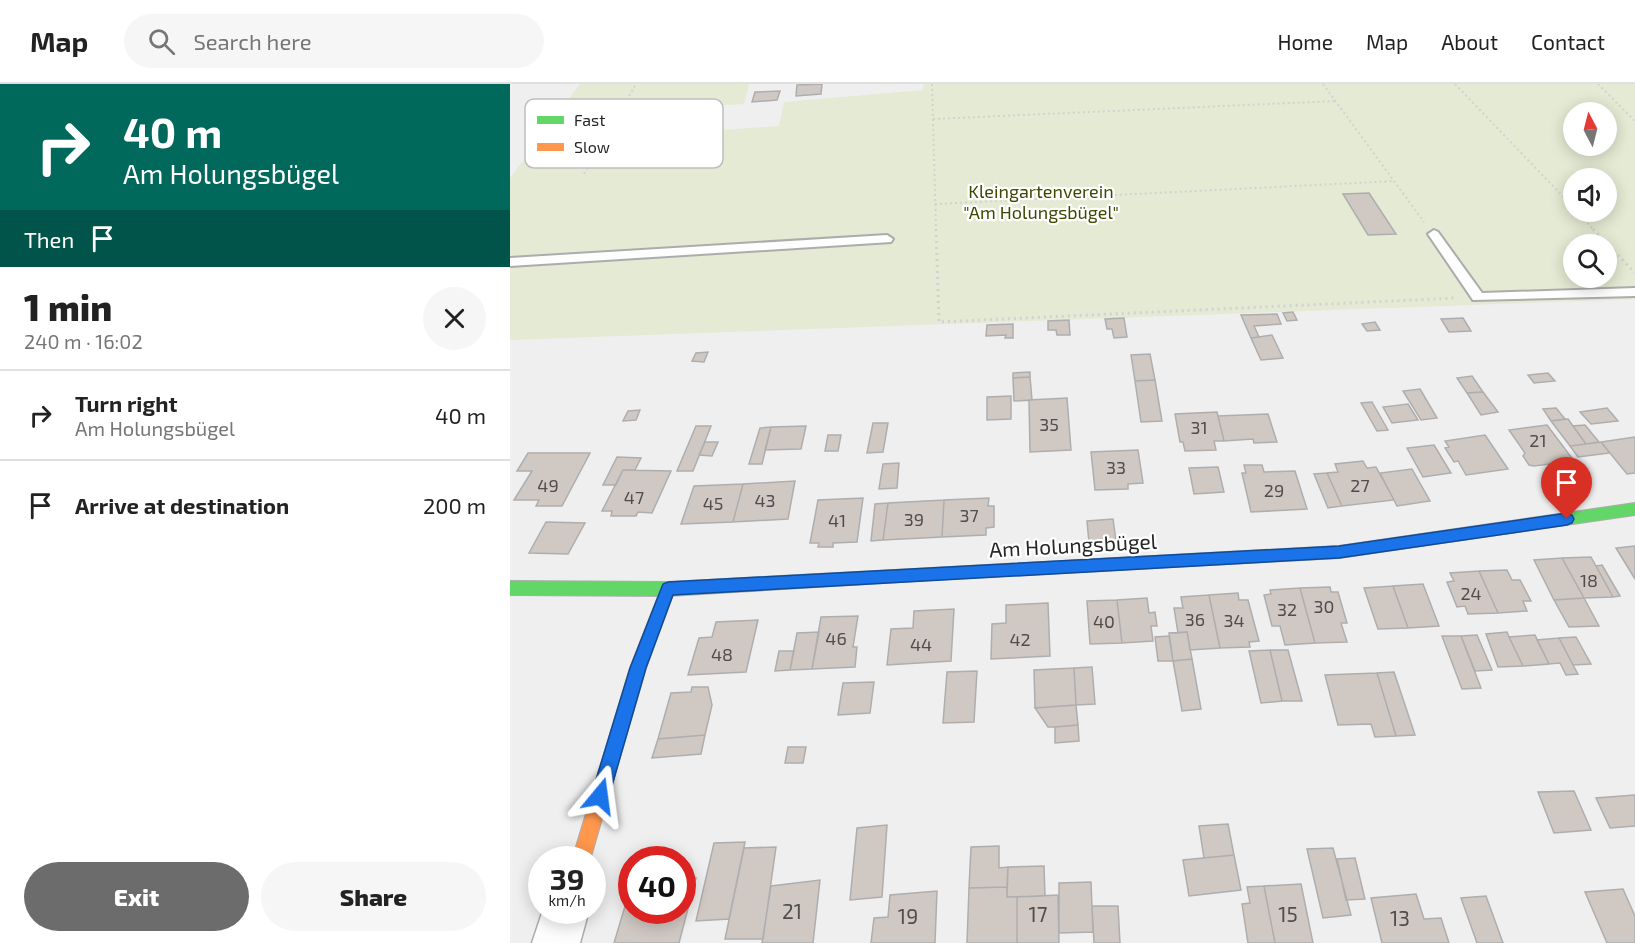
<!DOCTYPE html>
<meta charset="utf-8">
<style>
body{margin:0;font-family:"Exo 2",sans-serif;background:#f6f6f6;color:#222;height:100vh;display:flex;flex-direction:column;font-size:22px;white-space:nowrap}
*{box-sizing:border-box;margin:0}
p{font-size:20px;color:#767676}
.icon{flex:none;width:33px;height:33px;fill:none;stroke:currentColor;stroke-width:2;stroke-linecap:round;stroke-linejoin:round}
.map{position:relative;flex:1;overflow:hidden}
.panel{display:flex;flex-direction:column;background:#fff;width:510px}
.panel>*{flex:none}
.top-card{background:#00695c;color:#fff;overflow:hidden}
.needle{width:39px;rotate:353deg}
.buttons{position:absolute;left:1053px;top:18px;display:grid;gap:12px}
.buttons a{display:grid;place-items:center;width:54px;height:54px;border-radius:50%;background:#fff;box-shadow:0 3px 15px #0003;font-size:30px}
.speed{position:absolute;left:18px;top:762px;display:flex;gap:12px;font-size:30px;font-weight:700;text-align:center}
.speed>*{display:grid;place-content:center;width:78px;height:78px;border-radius:50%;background:#fff;box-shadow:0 3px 15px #0003;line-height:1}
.speed small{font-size:15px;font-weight:400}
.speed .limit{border:9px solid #d22;background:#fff;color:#111}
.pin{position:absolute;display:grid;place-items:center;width:51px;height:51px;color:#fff;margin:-62px -26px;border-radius:50% 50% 50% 0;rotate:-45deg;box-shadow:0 0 6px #0007}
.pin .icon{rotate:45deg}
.me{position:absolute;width:66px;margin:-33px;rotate:16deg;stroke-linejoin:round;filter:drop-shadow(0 0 4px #0008)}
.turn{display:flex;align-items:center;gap:21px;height:126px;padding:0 24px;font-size:27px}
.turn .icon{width:78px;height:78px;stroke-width:2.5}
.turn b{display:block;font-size:42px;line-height:51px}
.then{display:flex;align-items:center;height:57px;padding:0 24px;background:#0003;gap:12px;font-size:22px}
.round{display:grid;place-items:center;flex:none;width:63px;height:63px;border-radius:32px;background:#f6f6f6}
.overview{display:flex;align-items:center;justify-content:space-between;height:102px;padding:0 24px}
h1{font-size:36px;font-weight:800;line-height:45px}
.primary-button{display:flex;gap:12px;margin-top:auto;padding:12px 24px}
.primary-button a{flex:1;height:69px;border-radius:36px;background:#6c6c6d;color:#fff;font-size:24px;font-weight:800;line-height:69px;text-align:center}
.primary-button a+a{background:#f6f6f6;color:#222}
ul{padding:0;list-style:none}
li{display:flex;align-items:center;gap:18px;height:90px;padding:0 24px;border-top:2px solid #e0e0e0}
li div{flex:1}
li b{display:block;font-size:22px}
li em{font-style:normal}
header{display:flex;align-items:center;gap:36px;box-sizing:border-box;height:84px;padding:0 30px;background:#fff;border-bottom:2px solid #e0e0e0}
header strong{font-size:28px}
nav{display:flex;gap:33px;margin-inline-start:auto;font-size:21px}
.search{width:420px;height:54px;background:#f6f6f6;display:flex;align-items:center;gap:15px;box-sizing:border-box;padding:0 21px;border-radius:33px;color:#767676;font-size:22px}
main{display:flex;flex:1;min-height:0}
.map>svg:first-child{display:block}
.green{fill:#e4ead3;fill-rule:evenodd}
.building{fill:#cfc8c3;stroke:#aeaeae;stroke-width:1.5}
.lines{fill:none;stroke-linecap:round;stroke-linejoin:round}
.lane-casing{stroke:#acacad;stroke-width:4}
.street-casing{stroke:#acacad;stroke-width:3}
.fast-casing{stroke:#acacad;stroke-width:2}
.slow-casing{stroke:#acacad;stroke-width:2}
.path-far1{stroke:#d2d2d3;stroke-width:2;stroke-dasharray:2 3;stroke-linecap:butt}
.path{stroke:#d2d2d3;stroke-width:3;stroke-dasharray:2 4;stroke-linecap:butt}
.lane{fill:#fdfdfd;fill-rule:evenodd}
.street{fill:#fdfdfd;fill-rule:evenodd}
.fast{fill:#63d668;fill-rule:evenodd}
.slow{fill:#ff974d;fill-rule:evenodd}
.route{fill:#1a73e8;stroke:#114b97;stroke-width:1.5}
.labels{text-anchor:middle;stroke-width:4.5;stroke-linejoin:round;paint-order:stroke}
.far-park-label{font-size:18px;fill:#3d4700;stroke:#fff}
.number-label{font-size:18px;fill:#504e4d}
.street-label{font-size:21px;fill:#252626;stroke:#fff}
.near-number-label{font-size:21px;fill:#504e4d}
.key{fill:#fff;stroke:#bebebe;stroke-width:1.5}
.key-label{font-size:16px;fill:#252626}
</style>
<header>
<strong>Map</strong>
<div class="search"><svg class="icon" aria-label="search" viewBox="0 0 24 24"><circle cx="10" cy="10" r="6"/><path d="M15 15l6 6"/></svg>Search here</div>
<nav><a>Home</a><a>Map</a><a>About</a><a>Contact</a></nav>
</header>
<main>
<section class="panel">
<div class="top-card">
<div class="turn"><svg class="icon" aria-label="right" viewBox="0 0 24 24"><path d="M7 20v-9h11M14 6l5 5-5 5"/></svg><div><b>40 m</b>Am Holungsbügel</div></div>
<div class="then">Then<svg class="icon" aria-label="arrive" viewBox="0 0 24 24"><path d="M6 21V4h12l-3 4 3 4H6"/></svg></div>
</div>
<div class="overview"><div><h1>1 min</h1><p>240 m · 16:02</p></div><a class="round"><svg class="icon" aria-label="close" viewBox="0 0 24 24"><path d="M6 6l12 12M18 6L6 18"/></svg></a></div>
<ul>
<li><svg class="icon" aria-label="right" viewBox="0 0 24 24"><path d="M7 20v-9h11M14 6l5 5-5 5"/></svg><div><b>Turn right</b><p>Am Holungsbügel</p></div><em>40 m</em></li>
<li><svg class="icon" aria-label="arrive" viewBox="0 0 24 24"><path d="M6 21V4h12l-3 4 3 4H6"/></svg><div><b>Arrive at destination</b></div><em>200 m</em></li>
</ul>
<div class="primary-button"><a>Exit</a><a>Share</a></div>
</section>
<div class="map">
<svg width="1125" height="859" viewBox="0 0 1125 859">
<rect width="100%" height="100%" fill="#efeff0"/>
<path class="green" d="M 70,0 L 239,0 L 234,20 L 169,24 L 158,50 L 269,42 L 274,18 L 413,6 L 413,0 L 1125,0 L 1125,215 L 0,256 L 0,94 ZM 1064,28 L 1096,28 L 1096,62 L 1064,62 ZM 1064,94 L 1096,94 L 1096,128 L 1064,128 ZM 1064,160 L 1096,160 L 1096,194 L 1064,194 Z"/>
<path class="building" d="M 312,0 L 311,10 L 286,12 L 287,1 Z
M 270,7 L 267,16 L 242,18 L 245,8 Z
M 859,109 L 886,150 L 858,151 L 833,110 Z
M 783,228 L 787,236 L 777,237 L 773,229 Z
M 767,230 L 771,240 L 744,242 L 749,253 L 741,254 L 731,231 Z
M 614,234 L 617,253 L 604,254 L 602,245 L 597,245 L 595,235 Z
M 953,234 L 961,247 L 939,248 L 931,235 Z
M 559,236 L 560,251 L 547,251 L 546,246 L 538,246 L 538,237 Z
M 865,238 L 870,246 L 857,247 L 852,240 Z
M 503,240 L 503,254 L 495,254 L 496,251 L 476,252 L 477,241 Z
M 762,251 L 773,274 L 751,276 L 741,254 Z
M 198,268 L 194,278 L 182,277 L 186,269 Z
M 640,270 L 645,296 L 625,297 L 621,271 Z
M 520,288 L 520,293 L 503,294 L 503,289 Z
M 1038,289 L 1045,297 L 1024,299 L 1018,291 Z
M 962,292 L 973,308 L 957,309 L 947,294 Z
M 520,293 L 522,316 L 504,317 L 503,294 Z
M 645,296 L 652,337 L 631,338 L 625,297 Z
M 910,305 L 927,334 L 911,336 L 893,307 Z
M 973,308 L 988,328 L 971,331 L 957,309 Z
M 501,312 L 501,335 L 477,336 L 477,313 Z
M 557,314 L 561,366 L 520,368 L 519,316 Z
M 862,318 L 878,346 L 867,347 L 851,319 Z
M 898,320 L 908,336 L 882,339 L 873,323 Z
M 1046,324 L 1055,335 L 1041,337 L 1033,325 Z
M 1097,324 L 1108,337 L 1081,340 L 1070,328 Z
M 130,326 L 126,336 L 113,337 L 118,327 Z
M 707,328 L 714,357 L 704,357 L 706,366 L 675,367 L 673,358 L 670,358 L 665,330 Z
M 758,330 L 767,358 L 744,359 L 743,355 L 714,357 L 708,332 Z
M 1058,335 L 1063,342 L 1076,360 L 1060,362 L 1041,337 Z
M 363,339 L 378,339 L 373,368 L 357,369 Z
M 1037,341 L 1064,377 L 1024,382 L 1019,381 L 1013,372 L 1015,369 L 999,346 Z
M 1075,341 L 1089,358 L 1076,360 L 1063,342 Z
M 186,342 L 201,342 L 183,387 L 167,387 Z
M 296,342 L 291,365 L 255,366 L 261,343 Z
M 261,343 L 252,380 L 239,380 L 250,344 Z
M 318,351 L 331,351 L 328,367 L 315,367 Z
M 975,351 L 998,385 L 956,391 L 948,377 L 944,378 L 935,364 L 939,363 L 935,357 Z
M 1125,353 L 1125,389 L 1117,390 L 1091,358 Z
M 195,358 L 208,358 L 202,372 L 189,371 Z
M 1091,358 L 1100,369 L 1068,373 L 1060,362 Z
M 924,361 L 941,389 L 913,393 L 897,364 Z
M 628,366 L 633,399 L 618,400 L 618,405 L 585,406 L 581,368 Z
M 18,369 L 80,369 L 52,422 L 26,422 L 29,416 L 4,416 L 22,387 L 7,387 Z
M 107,373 L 131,374 L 125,386 L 113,386 L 106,401 L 93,401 Z
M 853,377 L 857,384 L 866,383 L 884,416 L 832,422 L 817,389 L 828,388 L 825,380 Z
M 389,379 L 387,404 L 369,405 L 373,380 Z
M 734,381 L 752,381 L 754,388 L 785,387 L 797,425 L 741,428 L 732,389 L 736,389 Z
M 708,383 L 714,408 L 684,410 L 679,384 Z
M 902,385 L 920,417 L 887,422 L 870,389 Z
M 113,386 L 161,387 L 142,429 L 128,428 L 126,432 L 101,432 L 102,427 L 92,427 Z
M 817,389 L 832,422 L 818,424 L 804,390 Z
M 285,397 L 278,435 L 223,438 L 233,400 Z
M 233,400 L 223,438 L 171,440 L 184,402 Z
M 353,414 L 347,458 L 323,459 L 323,463 L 308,463 L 309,459 L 300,459 L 308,416 Z
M 479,414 L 478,422 L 484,422 L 484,443 L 476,444 L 476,451 L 432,453 L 434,416 Z
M 434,416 L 432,453 L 373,456 L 378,419 Z
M 378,419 L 373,456 L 361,457 L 365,420 Z
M 603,435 L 606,457 L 579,459 L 577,437 Z
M 36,438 L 75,439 L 58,470 L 19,469 Z
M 1125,462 L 1125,495 L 1106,464 Z
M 1081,473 L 1086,482 L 1103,513 L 1074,514 L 1052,474 Z
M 1052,474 L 1074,514 L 1044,516 L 1024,476 Z
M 1092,481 L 1110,512 L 1103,513 L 1086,482 Z
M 997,486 L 1002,496 L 1010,496 L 1021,517 L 1013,517 L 1017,527 L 988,529 L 969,487 Z
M 969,487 L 988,529 L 958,530 L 955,522 L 947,523 L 937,498 L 944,497 L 940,489 Z
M 913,500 L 929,542 L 898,544 L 883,502 Z
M 883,502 L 898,544 L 868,545 L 854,504 Z
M 820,503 L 821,508 L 828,508 L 837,539 L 831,539 L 837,558 L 805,559 L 790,504 Z
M 790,504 L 805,559 L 775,561 L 770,542 L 762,542 L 754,511 L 761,510 L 760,506 Z
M 728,509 L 729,516 L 738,516 L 749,557 L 739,558 L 740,563 L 710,564 L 699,511 Z
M 699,511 L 710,564 L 680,566 L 677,548 L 668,549 L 664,524 L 673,524 L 671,513 Z
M 637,514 L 639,529 L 645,528 L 647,542 L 641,542 L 643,557 L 612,559 L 607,516 Z
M 1074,514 L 1089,542 L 1059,543 L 1044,516 Z
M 607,516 L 612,559 L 580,560 L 577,517 Z
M 538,519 L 540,572 L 481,575 L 482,540 L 496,539 L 496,521 Z
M 444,525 L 441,577 L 377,581 L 381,545 L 403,544 L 404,527 Z
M 348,532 L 343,563 L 347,563 L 345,583 L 302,585 L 311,533 Z
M 248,536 L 236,588 L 178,591 L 189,554 L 202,553 L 206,538 Z
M 309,548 L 302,585 L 280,586 L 287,549 Z
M 677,548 L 682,575 L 663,577 L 659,549 Z
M 997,548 L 999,553 L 1013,582 L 988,583 L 976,550 Z
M 967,551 L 982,586 L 965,587 L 951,552 Z
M 1025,551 L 1039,580 L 1013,582 L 999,553 Z
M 659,552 L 663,577 L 648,577 L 645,553 Z
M 932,552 L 951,552 L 971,604 L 952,605 Z
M 1066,553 L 1081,580 L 1063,581 L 1049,554 Z
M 1049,554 L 1063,581 L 1068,590 L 1056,591 L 1050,579 L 1039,580 L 1027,556 Z
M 760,566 L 772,617 L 751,619 L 739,567 Z
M 760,566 L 778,566 L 792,617 L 772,617 Z
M 269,567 L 284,567 L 280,586 L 265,587 Z
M 682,575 L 691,625 L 672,627 L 663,577 Z
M 582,583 L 585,620 L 566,621 L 564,584 Z
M 564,584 L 566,621 L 525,624 L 524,586 Z
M 467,587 L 464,638 L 433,639 L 437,588 Z
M 884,588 L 905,651 L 886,652 L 867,589 Z
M 867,589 L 886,652 L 865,653 L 861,640 L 828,641 L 815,591 Z
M 364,598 L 360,629 L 328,631 L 333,599 Z
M 182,603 L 198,603 L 202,621 L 195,651 L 148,655 L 161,609 L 181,608 Z
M 566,621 L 568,641 L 545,643 L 538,643 L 525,624 Z
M 568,641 L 569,657 L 545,659 L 545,643 Z
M 195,651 L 191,670 L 142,674 L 148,655 Z
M 278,663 L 296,663 L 293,679 L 275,679 Z
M 1064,707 L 1081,746 L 1044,749 L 1028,708 Z
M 1125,711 L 1125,742 L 1100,744 L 1086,714 Z
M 718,740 L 724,771 L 694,774 L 689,742 Z
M 377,741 L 372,813 L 340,816 L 347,744 Z
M 235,758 L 219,835 L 186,837 L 204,759 Z
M 489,762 L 489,784 L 498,783 L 497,803 L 459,804 L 461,763 Z
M 266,763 L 253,855 L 215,855 L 234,764 Z
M 823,764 L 841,831 L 813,834 L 797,765 Z
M 154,771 L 153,776 L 129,776 L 130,772 Z
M 724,771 L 731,806 L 679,812 L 673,776 Z
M 845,774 L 855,815 L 836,816 L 827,775 Z
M 534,782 L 535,812 L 497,813 L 498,783 Z
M 186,794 L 169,859 L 104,859 L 122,799 L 122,826 L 172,826 L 172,795 Z
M 310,796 L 303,859 L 252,859 L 261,802 Z
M 581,798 L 583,848 L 549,849 L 549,799 Z
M 791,800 L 803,859 L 765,859 L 754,802 Z
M 754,802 L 765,859 L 738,859 L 732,820 L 740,819 L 737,803 Z
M 497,803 L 497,813 L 507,813 L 507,859 L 457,859 L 459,804 Z
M 1113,805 L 1125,832 L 1125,859 L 1097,859 L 1075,808 Z
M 427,807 L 425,859 L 361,859 L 364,834 L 378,833 L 380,811 Z
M 906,810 L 914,835 L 931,834 L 939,859 L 872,859 L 861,814 Z
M 548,811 L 549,859 L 507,859 L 507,813 Z
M 976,812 L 993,859 L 967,859 L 951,814 Z
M 582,822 L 608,822 L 610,859 L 584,859 Z"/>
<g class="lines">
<defs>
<path id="lane" d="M 924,146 L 928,148 L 972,209 L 1125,204 L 1125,212 L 963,216 L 918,150 Z
M 377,151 L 383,155 L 381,158 L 0,182 L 0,174 Z"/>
<path id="street" d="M 33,826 L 79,826 L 70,859 L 22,859 Z"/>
<path id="fast" d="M 1125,419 L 1125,431 L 911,462 L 906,460 L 904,456 L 906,452 L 911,450 Z
M 422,484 L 427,485 L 429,490 L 427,495 L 422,496 L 158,512 L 0,511 L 0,497 L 158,498 Z"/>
<path id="slow" d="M 911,450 L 916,452 L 918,456 L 916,460 L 911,462 L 829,474 L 422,496 L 417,495 L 415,490 L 417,485 L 422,484 L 829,462 Z
M 158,498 L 163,500 L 165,505 L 136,584 L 80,776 L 62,776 L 120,584 L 151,505 L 153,500 Z"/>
</defs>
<use href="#lane" class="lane-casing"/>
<use href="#street" class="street-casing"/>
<use href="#fast" class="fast-casing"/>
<use href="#slow" class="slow-casing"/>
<path class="path-far1" d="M 422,0 L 426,146
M 813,0 L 914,138
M 945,0 L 1064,124
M 1088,0 L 1125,37
M 423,35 L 826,17
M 74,90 L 126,0
M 425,120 L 884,97
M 1067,128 L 1084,146"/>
<path class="path" d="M 426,145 L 429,238 L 946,214
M 1083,145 L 1125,189"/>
<use href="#lane" class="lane"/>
<use href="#street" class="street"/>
<use href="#fast" class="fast"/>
<use href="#slow" class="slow"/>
</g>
<path class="route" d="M 1057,429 L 1062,431 L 1064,435 L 1062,439 L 1057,441 L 829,474 L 163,511 L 136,584 L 99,712 L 96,718 L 90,720 L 84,718 L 81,712 L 120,584 L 151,505 L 153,500 L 158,498 L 829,462 Z"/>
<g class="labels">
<g class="far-park-label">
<text x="531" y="114">Kleingartenverein<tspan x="531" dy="21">"Am Holungsbügel"</tspan></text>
</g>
<g class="number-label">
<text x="539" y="347">35</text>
<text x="689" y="350">31</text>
<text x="1028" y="363">21</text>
<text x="606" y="390">33</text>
<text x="38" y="408">49</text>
<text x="850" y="408">27</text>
<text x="764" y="413">29</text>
<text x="124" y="420">47</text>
<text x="255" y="423">43</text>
<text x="203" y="426">45</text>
<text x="459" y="438">37</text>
<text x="404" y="442">39</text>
<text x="327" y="443">41</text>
<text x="1079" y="503">18</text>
<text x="961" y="516">24</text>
<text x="814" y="529">30</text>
<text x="777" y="532">32</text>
<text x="685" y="542">36</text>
<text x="724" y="543">34</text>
<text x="594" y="544">40</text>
<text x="326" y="561">46</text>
<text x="510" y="562">42</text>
<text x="411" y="567">44</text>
<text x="212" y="577">48</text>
</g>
<g class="street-label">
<text transform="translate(563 462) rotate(-3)" y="7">Am Holungsbügel</text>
</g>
<g class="near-number-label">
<text x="282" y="835">21</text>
<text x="528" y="838">17</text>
<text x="778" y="838">15</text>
<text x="398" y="840">19</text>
<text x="890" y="842">13</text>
</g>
</g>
<rect x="15" y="15" width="198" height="69" rx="9" class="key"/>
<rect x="27" y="32" width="27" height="8" fill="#63d668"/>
<rect x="27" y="59" width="27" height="8" fill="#ff974d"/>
<g class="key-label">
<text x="64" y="42">Fast</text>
<text x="64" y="69">Slow</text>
</g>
</svg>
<div class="buttons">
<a><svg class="needle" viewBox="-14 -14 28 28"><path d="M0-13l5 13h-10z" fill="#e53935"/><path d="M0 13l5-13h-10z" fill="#767676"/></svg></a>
<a><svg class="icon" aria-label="sound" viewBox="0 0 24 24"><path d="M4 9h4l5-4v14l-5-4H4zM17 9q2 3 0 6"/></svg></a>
<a><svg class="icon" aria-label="search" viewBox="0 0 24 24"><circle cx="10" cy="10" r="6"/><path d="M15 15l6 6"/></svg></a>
</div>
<div class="speed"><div>39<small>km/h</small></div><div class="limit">40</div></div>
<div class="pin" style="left:1057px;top:435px;background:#d93025"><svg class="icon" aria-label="arrive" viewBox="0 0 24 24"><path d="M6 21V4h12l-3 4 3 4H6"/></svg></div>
<svg class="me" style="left:90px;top:712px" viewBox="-20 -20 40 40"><path d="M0-17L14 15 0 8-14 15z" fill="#1a73e8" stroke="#fff" stroke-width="4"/></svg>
</div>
</main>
